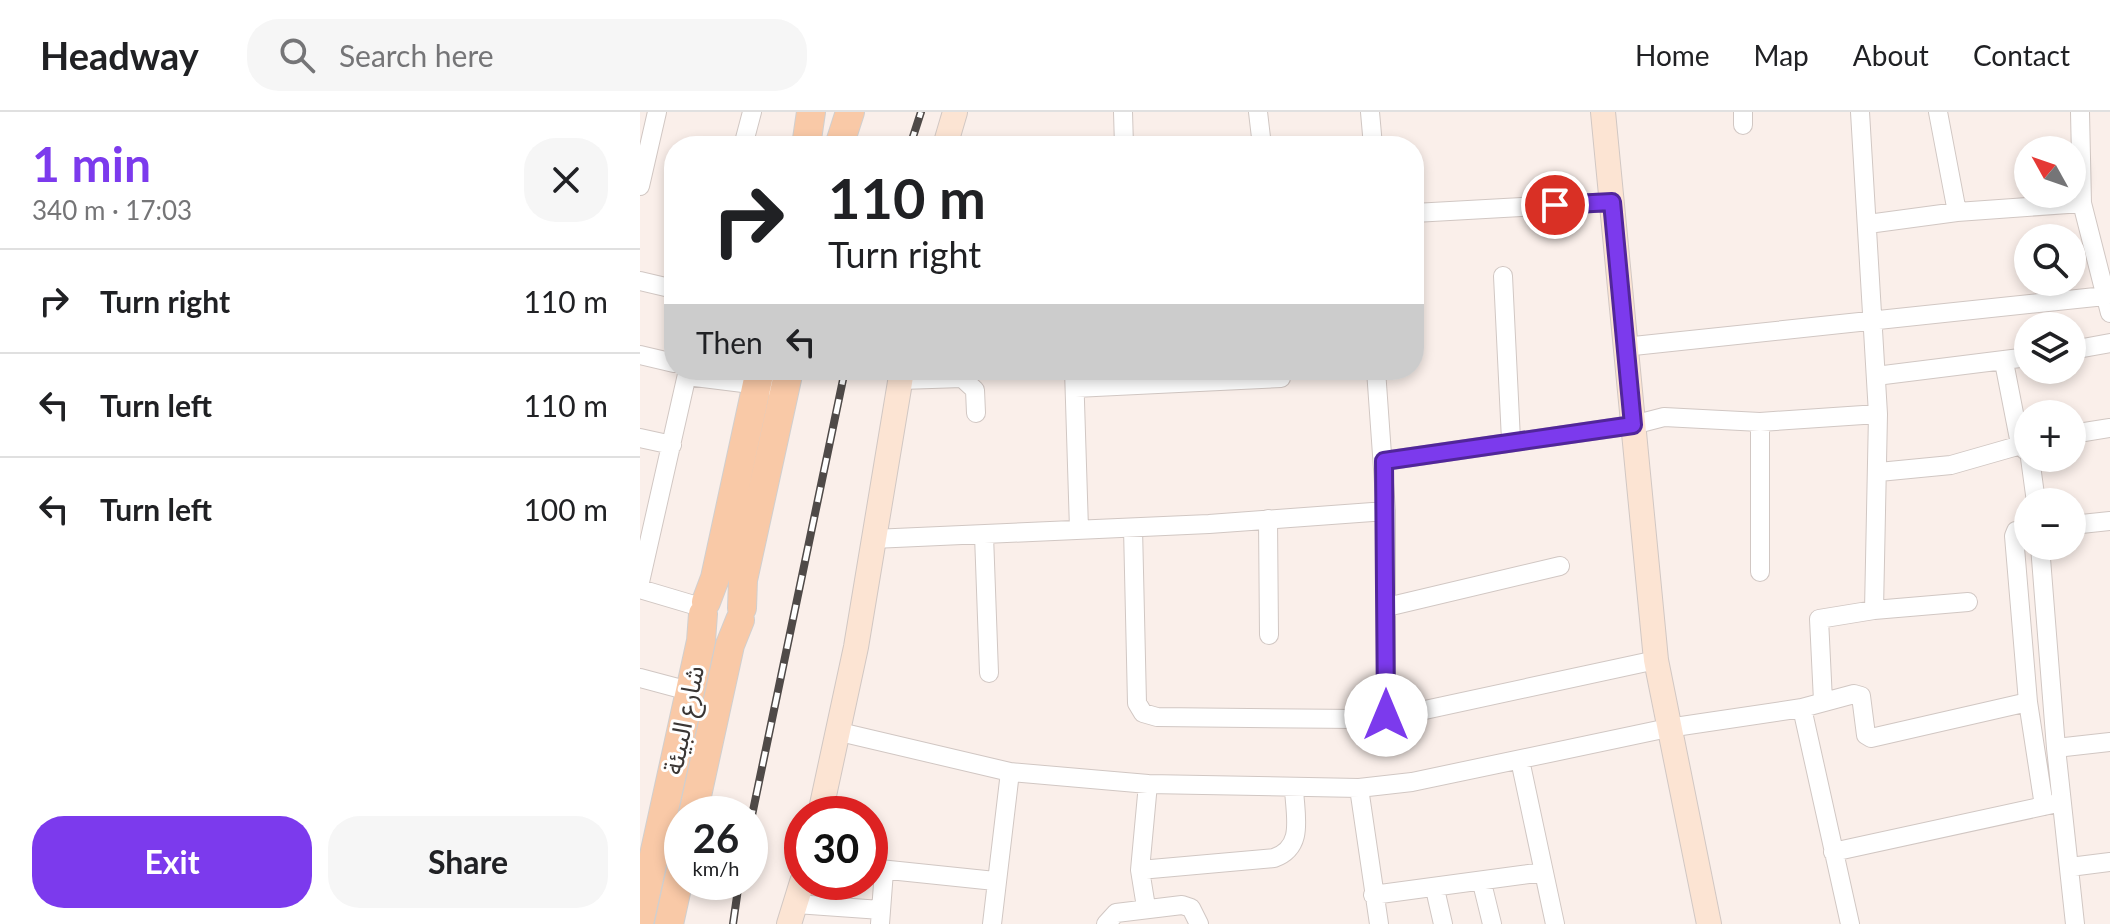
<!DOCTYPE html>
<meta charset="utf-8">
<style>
body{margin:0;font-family:Lato,"Noto Sans Arabic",sans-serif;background:#f6f6f6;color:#202124;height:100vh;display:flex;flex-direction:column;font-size:30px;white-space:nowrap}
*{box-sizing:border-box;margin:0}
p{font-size:26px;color:#757577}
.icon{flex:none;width:44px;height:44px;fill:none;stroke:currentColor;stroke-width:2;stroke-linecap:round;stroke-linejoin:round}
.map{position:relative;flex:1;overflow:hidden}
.drawer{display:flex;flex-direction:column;background:#fff;width:640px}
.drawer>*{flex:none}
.top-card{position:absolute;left:24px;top:24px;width:760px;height:244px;border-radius:32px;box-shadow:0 4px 12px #0003;background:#fff;color:#202124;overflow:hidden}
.needle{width:52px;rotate:310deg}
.controls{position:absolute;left:1374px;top:24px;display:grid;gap:16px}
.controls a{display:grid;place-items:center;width:72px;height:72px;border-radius:50%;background:#fff;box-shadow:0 4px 12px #0003;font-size:40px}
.speed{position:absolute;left:24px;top:684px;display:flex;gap:16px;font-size:40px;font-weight:700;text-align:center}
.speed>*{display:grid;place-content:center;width:104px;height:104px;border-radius:50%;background:#fff;box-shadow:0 4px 12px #0003;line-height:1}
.speed small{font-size:20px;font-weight:400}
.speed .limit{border:12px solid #d22;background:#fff;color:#111}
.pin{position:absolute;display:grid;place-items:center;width:68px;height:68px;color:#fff;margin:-34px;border:4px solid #fff;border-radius:50%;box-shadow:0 2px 8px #0007}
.me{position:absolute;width:88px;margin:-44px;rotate:0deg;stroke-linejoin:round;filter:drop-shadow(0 0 6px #0008)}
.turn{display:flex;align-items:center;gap:28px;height:168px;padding:0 32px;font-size:36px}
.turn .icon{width:104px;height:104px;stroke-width:2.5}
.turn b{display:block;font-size:56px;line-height:68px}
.then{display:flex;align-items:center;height:76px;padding:0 32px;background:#0003;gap:16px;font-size:30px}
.round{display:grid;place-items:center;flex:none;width:84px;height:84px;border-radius:32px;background:#f6f6f6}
.headline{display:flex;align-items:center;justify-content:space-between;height:136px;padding:0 32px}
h1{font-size:48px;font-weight:700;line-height:60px;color:#7c3aed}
.primary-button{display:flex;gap:16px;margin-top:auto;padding:16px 32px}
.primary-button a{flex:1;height:92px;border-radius:32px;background:#7c3aed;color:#fff;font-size:32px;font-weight:700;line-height:92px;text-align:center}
.primary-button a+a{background:#f6f6f6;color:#202124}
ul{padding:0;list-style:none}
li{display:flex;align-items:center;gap:24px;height:104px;padding:0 32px;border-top:2px solid #e0e0e0}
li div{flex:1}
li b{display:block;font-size:30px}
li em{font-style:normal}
header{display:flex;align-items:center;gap:48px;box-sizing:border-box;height:112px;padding:0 40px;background:#fff;border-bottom:2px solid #e0e0e0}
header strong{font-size:38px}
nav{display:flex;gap:44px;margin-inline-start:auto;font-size:28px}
.search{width:560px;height:72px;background:#f6f6f6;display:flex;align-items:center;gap:20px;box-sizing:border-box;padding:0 28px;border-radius:32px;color:#757577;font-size:30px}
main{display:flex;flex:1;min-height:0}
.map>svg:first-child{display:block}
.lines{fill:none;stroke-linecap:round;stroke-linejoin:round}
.street-casing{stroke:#d1c7c3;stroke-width:20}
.secondary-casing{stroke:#d1c7c3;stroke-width:26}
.primary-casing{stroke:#d0cfcf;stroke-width:30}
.street{stroke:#fff;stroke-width:18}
.secondary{stroke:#fce4d3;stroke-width:24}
.primary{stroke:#f9c9a7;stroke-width:28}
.rail-casing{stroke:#4f4a48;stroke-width:8}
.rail{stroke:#fff;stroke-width:5;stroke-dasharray:15;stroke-linecap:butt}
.route-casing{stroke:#51269a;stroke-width:20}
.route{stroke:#7c3aed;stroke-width:14}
.labels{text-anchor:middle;stroke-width:6;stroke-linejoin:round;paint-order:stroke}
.street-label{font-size:26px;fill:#3b3735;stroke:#fff}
</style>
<header>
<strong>Headway</strong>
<div class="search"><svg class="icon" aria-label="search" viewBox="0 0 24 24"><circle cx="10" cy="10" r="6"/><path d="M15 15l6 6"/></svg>Search here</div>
<nav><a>Home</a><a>Map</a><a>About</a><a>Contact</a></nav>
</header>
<main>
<section class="drawer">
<div class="headline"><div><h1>1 min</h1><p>340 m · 17:03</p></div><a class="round"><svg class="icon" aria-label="close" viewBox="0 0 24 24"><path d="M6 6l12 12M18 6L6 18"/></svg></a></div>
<ul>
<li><svg class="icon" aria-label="right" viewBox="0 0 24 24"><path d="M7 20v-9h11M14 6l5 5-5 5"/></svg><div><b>Turn right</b></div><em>110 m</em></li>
<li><svg class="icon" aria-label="left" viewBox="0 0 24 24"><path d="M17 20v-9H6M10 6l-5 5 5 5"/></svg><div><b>Turn left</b></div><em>110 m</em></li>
<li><svg class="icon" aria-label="left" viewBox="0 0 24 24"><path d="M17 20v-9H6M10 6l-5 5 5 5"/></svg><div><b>Turn left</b></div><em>100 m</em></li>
</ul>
<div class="primary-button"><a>Exit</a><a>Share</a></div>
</section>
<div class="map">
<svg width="1470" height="812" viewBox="0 0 1470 812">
<rect width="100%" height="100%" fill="#faefea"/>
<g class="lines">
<defs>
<path id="street" d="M 483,0 L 484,34
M 618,0 L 622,34
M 730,0 L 733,34
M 1103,0 L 1103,13
M 1298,0 L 1317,100
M 1440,0 L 1442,91 L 1470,201
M 103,34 L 112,0
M 0,74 L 17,0
M 774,101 L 972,90
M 1228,112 L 1317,100 L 1442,91
M 863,164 L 871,328
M 0,169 L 34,177
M 984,235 L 1465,184
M 1432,238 L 1470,231
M 0,243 L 34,251
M 1364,250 L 1380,332 L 1386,339
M 434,258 L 439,417
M 736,258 L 746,399 L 746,603
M 47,264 L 127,274
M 1236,264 L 1388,245
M 261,268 L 322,266 L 335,278 L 336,301
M 435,276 L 641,266
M 1120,310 L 1120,460
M 1432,322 L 1470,316
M 0,326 L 32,333
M 1390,346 L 1396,390
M 744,349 L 993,313 L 1024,305 L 1120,310 L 1238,302
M 1239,360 L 1311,353 L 1388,331
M 628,407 L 629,523
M 1432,413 L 1470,409
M 493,416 L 497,591 L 503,601 L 517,605 L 717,607 L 771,601 L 1016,548
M 1388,418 L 1376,419 L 1374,424 L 1388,590 L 1404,694
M 344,423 L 349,561
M 233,427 L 569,412 L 746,399
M 1400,434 L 1416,636 L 1435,812
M 0,470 L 48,258
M 0,477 L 64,496
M 747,495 L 920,454
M 1234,498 L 1328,490
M 0,566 L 49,579
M 1183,589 L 1179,507 L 1234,498 L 1238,302 L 1220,0
M 1162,596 L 1210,812
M 200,620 L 370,660 L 508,672 L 719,676 L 772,670 L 1028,616 L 1162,596 L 1214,582 L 1221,584 L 1226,623 L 1231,626 L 1388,590
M 1416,636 L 1470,630
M 880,648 L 915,812
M 719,676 L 739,812
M 1193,740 L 1413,692
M 1430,755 L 1470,750
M 230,756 L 355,769
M 500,758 L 634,746 C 665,735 655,704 654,676
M 842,771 L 852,812
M 795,777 L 803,812
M 733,783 L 904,760
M 156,792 L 241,798
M 506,795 L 500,758 L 508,672
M 240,812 L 244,759
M 352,812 L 370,660
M 466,812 L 476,801 L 542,793 L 551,796 L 559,812"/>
<path id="secondary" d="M 963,0 L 1016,548 L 1069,812
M 305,34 L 315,0
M 180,702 L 216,535 L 262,258
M 149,812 L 162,770"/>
<path id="primary" d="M 166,34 L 171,0
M 199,34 L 210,0
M 66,490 L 75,466 L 120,258
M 102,496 L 103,468 L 149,258
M 53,702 L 90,533 L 100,508
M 0,807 L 61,529 L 63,502
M 29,812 L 42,753"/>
</defs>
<use href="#street" class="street-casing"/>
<use href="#secondary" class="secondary-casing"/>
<use href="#primary" class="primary-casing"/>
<use href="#street" class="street"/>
<use href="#secondary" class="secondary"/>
<use href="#primary" class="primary"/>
<defs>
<path id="rail" d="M 270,34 L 281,0
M 110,713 L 205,258
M 93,812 L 99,770"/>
</defs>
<use href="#rail" class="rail-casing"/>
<use href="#rail" class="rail"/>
</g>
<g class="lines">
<defs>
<path id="route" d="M 746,603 L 744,349 L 993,313 L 972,90 L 915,93"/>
</defs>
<use href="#route" class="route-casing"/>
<use href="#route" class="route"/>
</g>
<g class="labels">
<g class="street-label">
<text transform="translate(44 608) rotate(-78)" y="9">شارع البيئة</text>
</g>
</g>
</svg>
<div class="controls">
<a><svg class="needle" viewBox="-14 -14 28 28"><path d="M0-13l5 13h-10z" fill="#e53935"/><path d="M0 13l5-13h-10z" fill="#757577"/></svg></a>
<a><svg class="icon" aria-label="search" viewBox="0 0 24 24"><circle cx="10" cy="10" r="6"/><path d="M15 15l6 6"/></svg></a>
<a><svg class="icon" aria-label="layers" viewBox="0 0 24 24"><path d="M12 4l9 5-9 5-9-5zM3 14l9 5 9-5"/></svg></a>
<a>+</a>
<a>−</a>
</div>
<div class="speed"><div>26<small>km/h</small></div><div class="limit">30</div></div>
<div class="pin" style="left:915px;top:93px;background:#d93025"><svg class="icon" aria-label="arrive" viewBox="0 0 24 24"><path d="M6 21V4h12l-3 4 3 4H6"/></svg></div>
<svg class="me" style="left:746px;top:603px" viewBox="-20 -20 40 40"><circle r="19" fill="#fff"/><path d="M0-13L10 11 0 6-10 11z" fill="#7c3aed"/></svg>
<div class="top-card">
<div class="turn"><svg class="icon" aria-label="right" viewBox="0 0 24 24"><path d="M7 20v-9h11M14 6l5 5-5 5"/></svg><div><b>110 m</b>Turn right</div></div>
<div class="then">Then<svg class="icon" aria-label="left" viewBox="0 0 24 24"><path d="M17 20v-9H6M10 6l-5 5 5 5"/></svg></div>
</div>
</div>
</main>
